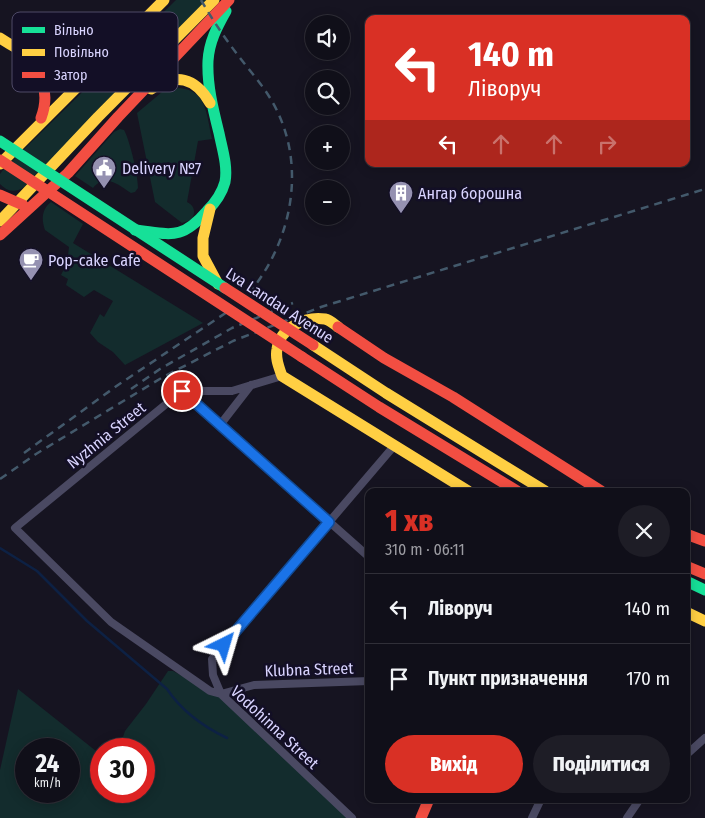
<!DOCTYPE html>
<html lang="uk">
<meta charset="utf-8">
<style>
body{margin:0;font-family:"Fira Sans Condensed",sans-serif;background:#1e1d26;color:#f1f3f6;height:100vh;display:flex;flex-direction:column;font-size:19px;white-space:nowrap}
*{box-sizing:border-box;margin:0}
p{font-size:16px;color:#9c9ca2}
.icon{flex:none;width:28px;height:28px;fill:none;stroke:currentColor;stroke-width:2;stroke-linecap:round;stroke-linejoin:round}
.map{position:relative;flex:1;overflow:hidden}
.details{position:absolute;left:365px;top:488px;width:325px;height:315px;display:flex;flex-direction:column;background:#100f19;border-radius:10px;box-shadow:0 2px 12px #0003,0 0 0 1px #302f38}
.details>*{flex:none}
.top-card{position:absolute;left:365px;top:15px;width:325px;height:152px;border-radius:10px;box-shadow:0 2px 12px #0003,0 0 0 1px #302f38;background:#d93025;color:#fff;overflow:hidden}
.controls{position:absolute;left:305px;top:15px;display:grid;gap:10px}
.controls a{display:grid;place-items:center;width:45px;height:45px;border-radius:50%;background:#100f19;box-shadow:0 2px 12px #0003,0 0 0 1px #302f38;font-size:25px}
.speed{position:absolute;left:15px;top:738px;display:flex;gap:10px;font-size:25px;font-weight:700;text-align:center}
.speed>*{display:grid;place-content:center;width:65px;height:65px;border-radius:50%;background:#100f19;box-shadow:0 2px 12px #0003,0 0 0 1px #302f38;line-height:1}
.speed small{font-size:12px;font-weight:400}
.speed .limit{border:8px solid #d22;background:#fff;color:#111}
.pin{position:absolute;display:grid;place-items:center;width:42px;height:42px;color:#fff;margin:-21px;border:2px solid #fff;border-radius:50%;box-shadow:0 1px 5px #0007}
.me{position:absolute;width:55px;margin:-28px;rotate:40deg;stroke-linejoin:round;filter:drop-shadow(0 0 4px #0008)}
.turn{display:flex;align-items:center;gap:18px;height:105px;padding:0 20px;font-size:22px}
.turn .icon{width:65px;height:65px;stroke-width:2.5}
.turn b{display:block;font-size:35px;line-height:42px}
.lanes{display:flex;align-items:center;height:48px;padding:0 20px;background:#0003;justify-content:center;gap:25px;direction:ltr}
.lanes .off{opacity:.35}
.round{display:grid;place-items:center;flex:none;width:52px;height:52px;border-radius:26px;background:#1e1d26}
.headline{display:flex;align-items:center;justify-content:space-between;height:85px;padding:0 20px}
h1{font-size:30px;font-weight:800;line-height:38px;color:#d93025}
.primary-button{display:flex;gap:10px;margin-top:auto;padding:10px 20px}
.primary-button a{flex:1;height:58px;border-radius:30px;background:#d93025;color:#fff;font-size:20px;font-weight:800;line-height:58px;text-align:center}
.primary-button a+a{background:#1e1d26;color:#f1f3f6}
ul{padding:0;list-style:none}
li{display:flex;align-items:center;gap:15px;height:70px;padding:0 20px;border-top:1px solid #302f38}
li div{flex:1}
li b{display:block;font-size:19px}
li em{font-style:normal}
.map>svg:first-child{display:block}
.green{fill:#132c2d;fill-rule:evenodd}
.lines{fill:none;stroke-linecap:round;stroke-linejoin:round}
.stream{stroke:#0d2144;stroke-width:2.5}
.street{stroke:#4a4962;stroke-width:8}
.fast{stroke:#16e098;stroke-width:11}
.slow{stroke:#ffcf43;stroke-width:11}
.jam{stroke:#f24e42;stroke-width:11}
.rail{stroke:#43596b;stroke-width:2.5;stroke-dasharray:8 6;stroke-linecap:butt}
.fast-bridge{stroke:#16e098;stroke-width:11}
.jam-bridge{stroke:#f24e42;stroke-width:11}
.route-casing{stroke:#114b97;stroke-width:12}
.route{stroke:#1a73e8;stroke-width:9}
.labels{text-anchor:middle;stroke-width:5;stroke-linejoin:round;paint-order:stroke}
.poi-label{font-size:16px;fill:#d9d4ff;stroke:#130f26;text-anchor:start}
.street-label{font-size:16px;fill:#d9d4ff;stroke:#130f26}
.key{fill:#130f26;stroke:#4e4a67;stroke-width:1}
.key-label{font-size:14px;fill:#d9d4ff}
</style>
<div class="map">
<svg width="705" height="818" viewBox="0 0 705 818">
<rect width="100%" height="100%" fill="#161421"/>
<path class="green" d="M 176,0 L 208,0 L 24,187 C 15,193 8,192 0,184 L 0,174 L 3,170 Z
M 174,88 C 207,87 206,113 212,139 L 198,141 L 187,202 C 195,206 196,213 191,220 L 182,223 L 155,202 L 137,113 L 162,92 Z
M 120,129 L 124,130 C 130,141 138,175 138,188 L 135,192 L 131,193 C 118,185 106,173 93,188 L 75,176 L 114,132 Z
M 51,202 L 83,224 L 73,243 L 203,323 L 125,365 L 113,352 L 98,342 L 90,333 L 100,314 L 104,317 L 113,301 L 94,290 L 84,297 L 66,285 L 68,279 L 61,275 L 64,269 L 67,270 L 69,266 L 67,264 L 69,247 L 45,230 C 41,219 42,209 51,202 Z
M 168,671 L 173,671 L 210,691 L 221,694 L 352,818 L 0,818 L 0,770 L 18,689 L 101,755 L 101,791 L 144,791 L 144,749 L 119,749 L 125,731 L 146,704 ZM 26,749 L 69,749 L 69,791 L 26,791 Z"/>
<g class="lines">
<path class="stream" d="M 0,548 L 37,571 L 87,621 L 167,689 C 181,710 204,727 227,738"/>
<path class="street" d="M 282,376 L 232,391 L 182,391 L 15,528 L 111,622 L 210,691 L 221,694 L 352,818
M 182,391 L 369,557
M 220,425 L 251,385
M 369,681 L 254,685 L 221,694 L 213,675 L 212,659 L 394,446
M 686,755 L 705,738
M 532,818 L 541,799
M 627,818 L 640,799"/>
<path class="fast" d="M 135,230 C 171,234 181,241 207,211 C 215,203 222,193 225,182 C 228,166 222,148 219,133 C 213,109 207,85 208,61 C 209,42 217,27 226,11
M 686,581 L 705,590"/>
<path class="slow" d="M 0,38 C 35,61 64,72 105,55
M 151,89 C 176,73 195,77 210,103
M 0,164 L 164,0
M 210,209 L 203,238 L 203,256 L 218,284
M 0,221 L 98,117 L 214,0
M 338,327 C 334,324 330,320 325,319 C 305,316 280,328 277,349 C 275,359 279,367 282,376 L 468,491
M 313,345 L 386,393 L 545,491
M 686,612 L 705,621"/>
<path class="jam" d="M 24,53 C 41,74 51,91 41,118
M 0,195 L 23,205
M 0,235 L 68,173 L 118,117 L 229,0
M 338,327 L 384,358 L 453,397 L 601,491
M 302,357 L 379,407 L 517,491
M 686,534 L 705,541
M 686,566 L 705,574
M 421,818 L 429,799"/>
<path class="rail" d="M 201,0 C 212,19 224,37 237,54 C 249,70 263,85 273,103 C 309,167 291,248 243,300
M 131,389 L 160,369 L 232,328 L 293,303
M 24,453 L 118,385 L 230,310
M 0,479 L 36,454 L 163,377 L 233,341 L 321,307 L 705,189"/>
<path class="fast-bridge" d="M 0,141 L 225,288"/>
<path class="jam-bridge" d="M 0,160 L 302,357
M 225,288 L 313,345"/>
</g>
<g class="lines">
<defs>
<path id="route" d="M 182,391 L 329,522 L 224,645"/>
</defs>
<use href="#route" class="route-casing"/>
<use href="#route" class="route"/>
</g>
<defs>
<symbol id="civic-pin" viewBox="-11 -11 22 30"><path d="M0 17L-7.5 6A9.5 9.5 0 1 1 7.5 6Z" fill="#9591b1" stroke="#130f26"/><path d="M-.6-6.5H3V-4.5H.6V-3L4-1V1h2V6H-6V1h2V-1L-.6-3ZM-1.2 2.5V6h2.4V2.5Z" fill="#fff"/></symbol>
<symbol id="building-pin" viewBox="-11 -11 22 30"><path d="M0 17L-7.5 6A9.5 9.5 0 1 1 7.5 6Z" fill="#9591b1" stroke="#130f26"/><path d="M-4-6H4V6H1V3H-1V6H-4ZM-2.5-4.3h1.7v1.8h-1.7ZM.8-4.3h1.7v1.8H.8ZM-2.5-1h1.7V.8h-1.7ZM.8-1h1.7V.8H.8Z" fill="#fff"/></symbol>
<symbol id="cafe-pin" viewBox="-11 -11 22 30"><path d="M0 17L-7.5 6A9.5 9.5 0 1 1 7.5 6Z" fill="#9591b1" stroke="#130f26"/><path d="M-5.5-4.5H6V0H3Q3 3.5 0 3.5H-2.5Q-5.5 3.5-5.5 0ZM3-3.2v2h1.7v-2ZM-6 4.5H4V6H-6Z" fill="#fff"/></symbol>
</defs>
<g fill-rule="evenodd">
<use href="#civic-pin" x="90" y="154" width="28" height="38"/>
<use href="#building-pin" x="387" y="179" width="28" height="38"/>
<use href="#cafe-pin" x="17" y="246" width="28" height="38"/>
</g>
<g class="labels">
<g class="poi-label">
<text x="122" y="174">Delivery №7</text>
<text x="418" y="199">Ангар борошна</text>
<text x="48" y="266">Pop-cake Cafe</text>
</g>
<g class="street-label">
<text transform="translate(280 305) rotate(33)" y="6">Lva Landau Avenue</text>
<text transform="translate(106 435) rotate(-39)" y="6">Nyzhnia Street</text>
<text transform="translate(309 669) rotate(-2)" y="6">Klubna Street</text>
<text transform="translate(275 727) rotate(43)" y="6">Vodohinna Street</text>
</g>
</g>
<rect x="12" y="12" width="166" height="80" rx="8" class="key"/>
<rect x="22" y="27" width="23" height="6" fill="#16e098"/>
<rect x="22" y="49" width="23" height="7" fill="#ffcf43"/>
<rect x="22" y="72" width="23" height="6" fill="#f24e42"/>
<g class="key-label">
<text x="54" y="35">Вільно</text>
<text x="54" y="57">Повільно</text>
<text x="54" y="80">Затор</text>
</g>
</svg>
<div class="controls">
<a><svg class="icon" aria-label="sound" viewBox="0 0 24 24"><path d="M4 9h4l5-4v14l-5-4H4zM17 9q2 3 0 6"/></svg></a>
<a><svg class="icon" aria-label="search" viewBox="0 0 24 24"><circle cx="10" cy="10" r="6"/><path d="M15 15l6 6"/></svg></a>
<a>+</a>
<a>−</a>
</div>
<div class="speed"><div>24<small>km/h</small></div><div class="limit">30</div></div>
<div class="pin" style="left:182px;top:391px;background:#d93025"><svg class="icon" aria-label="arrive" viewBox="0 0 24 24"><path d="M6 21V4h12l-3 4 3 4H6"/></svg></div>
<svg class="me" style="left:224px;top:645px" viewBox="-20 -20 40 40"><path d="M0-17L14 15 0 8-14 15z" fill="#1a73e8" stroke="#fff" stroke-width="4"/></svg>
<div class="top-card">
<div class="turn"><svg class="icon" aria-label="left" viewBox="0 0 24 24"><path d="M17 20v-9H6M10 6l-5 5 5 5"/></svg><div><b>140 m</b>Ліворуч</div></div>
<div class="lanes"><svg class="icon" aria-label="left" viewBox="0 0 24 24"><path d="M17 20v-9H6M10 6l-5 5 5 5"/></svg><svg class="icon off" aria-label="ahead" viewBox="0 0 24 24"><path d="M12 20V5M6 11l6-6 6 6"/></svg><svg class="icon off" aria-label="ahead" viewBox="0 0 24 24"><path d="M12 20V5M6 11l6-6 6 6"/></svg><svg class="icon off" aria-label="right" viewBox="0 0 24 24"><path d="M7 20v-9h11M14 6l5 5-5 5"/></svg></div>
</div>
<section class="details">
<div class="headline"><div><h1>1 хв</h1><p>310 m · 06:11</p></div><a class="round"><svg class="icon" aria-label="close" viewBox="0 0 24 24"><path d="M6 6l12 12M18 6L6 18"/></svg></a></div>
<ul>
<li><svg class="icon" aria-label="left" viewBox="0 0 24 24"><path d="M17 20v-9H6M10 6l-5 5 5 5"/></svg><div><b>Ліворуч</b></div><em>140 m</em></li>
<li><svg class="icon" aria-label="arrive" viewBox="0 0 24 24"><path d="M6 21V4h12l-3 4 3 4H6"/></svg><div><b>Пункт призначення</b></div><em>170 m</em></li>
</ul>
<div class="primary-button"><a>Вихід</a><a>Поділитися</a></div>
</section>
</div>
